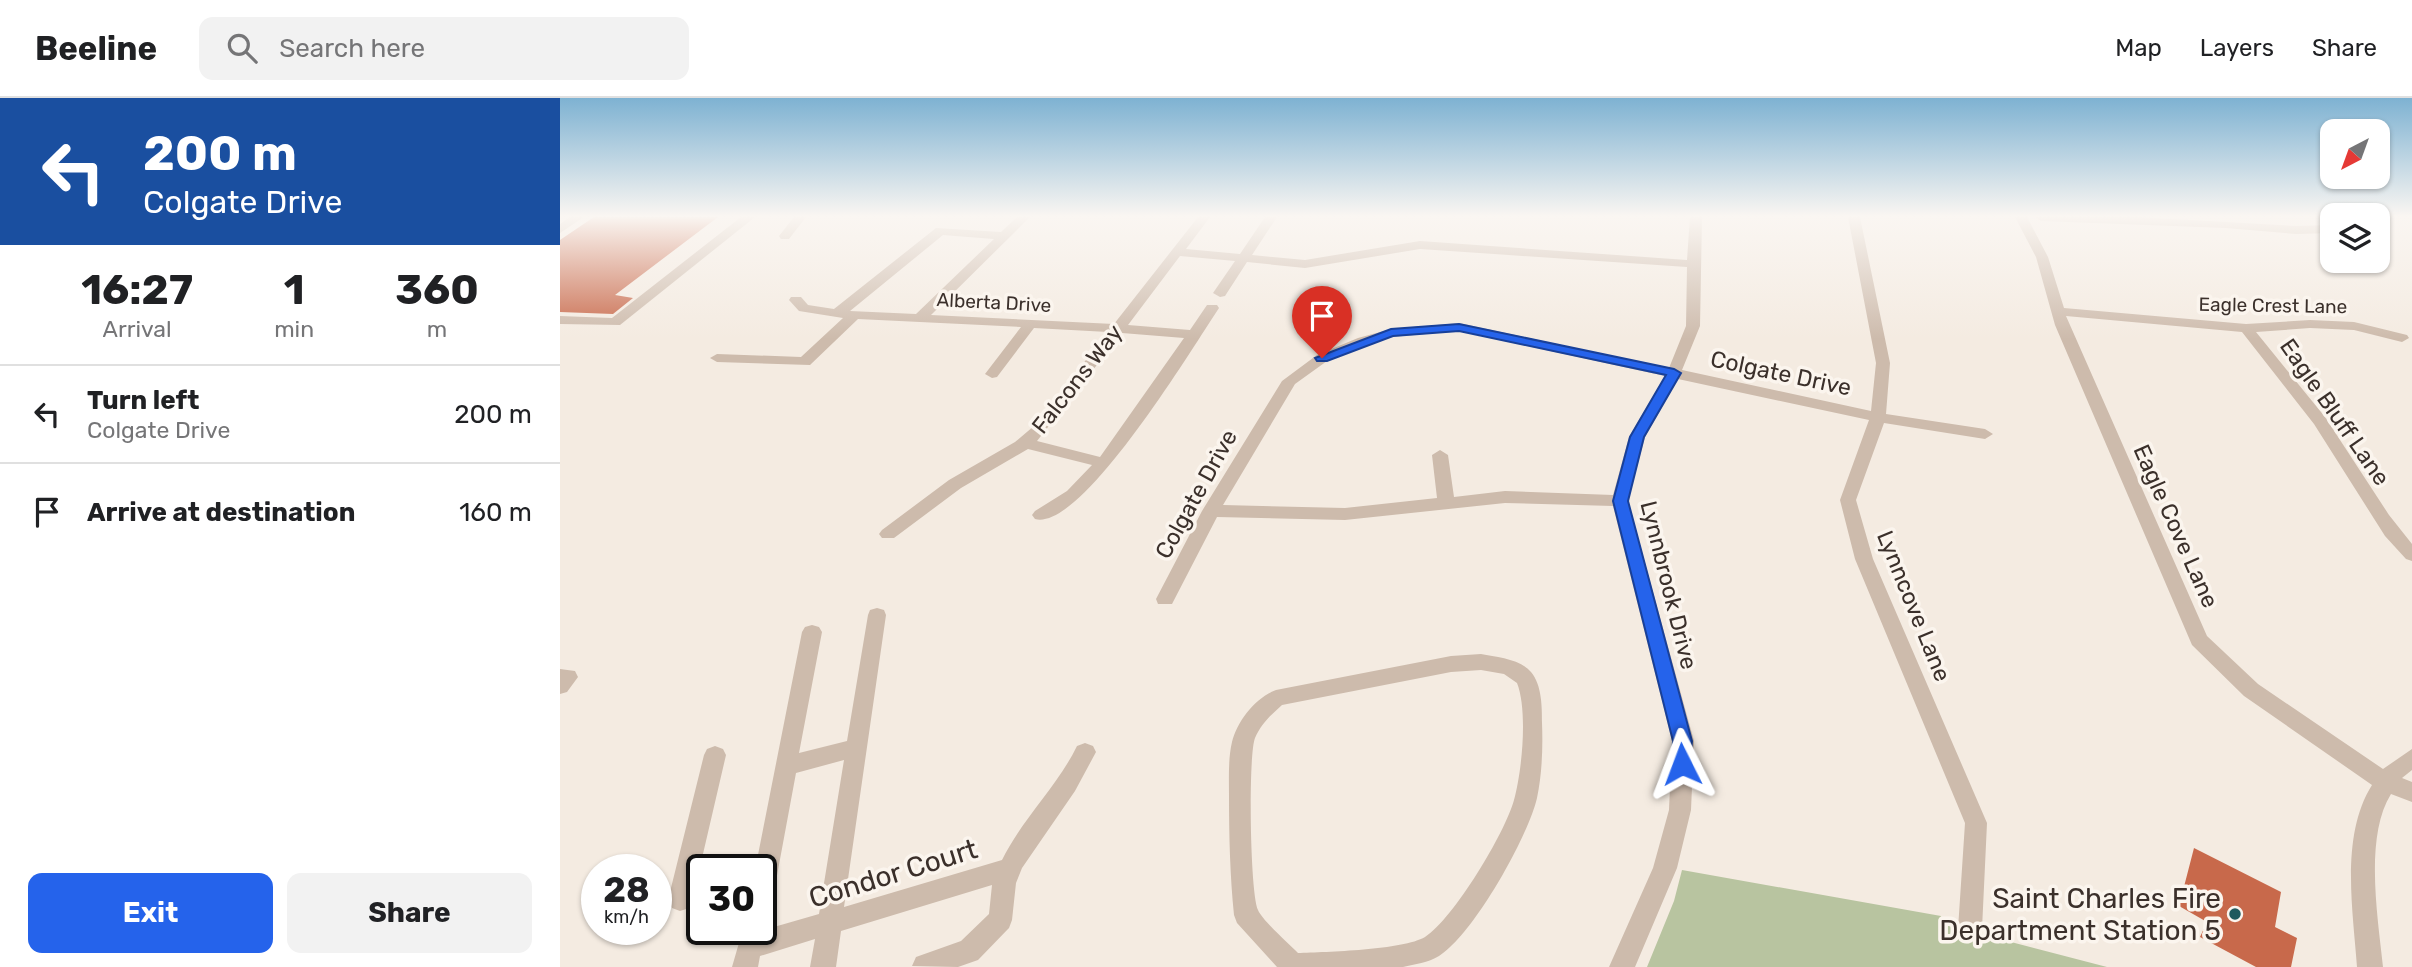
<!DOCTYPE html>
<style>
body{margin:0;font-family:Rubik,sans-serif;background:#f2f2f2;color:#202124;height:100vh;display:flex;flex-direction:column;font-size:26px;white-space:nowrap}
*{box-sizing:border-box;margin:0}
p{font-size:23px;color:#757577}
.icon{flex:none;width:38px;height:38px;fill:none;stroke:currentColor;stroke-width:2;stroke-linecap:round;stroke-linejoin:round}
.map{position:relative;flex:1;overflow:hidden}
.drawer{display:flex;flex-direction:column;background:#fff;width:560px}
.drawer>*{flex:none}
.guide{background:#1a4fa0;color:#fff;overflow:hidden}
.needle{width:46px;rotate:221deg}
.controls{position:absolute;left:1760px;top:21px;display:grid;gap:14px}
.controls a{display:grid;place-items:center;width:70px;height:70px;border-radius:14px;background:#fff;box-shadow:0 2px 5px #0004;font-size:35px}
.speed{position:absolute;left:21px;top:756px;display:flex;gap:14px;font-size:35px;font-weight:700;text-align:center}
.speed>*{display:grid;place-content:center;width:91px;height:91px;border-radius:50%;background:#fff;box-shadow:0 2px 5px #0004;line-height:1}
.speed small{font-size:18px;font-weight:400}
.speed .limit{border:4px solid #111;border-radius:10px;background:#fff;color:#111}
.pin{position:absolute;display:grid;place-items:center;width:60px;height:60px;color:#fff;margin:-72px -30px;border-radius:50% 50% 50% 0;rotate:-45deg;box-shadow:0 0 7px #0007}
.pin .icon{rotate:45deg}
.me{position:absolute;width:77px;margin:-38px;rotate:357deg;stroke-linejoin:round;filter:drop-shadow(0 0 5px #0008)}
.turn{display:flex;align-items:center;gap:24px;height:147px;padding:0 28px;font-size:32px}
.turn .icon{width:91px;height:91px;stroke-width:2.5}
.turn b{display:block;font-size:49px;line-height:60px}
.eta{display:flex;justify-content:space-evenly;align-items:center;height:119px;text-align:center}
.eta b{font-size:42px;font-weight:700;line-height:49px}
.primary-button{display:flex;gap:14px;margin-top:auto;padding:14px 28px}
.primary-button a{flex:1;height:80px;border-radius:14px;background:#2563eb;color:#fff;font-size:28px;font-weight:700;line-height:80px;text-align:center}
.primary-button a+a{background:#f2f2f2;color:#202124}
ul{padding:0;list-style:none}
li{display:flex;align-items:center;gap:21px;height:98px;padding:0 28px;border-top:2px solid #e0e0e0}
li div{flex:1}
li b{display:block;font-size:26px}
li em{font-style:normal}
header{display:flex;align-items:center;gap:42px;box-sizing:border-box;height:98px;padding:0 35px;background:#fff;border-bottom:2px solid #e0e0e0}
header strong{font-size:33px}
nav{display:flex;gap:38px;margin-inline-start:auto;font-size:24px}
.search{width:490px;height:63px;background:#f2f2f2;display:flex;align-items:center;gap:18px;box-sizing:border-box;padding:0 24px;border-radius:14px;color:#757577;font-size:26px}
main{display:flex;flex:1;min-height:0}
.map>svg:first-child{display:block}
.green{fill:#b8c4a0}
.building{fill:#c8694b}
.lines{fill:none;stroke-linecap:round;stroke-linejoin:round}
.minor{fill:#cdbbac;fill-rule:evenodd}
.route{fill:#2563eb;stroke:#184099;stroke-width:2}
.poi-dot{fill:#1f5a5e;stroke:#fbf5ee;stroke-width:2.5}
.labels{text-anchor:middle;stroke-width:7;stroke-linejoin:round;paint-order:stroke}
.far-street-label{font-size:19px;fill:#3b302b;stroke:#fbf5ee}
.street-label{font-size:23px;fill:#3b302b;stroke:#fbf5ee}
.near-street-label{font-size:28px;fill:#3b302b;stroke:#fbf5ee}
.near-poi-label{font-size:28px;fill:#3b302b;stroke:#fbf5ee;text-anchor:end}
</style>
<header>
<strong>Beeline</strong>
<div class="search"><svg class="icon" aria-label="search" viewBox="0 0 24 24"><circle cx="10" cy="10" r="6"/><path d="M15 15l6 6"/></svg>Search here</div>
<nav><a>Map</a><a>Layers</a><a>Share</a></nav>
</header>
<main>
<section class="drawer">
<div class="guide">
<div class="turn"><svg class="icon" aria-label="left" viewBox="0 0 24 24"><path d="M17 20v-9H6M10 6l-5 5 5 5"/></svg><div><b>200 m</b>Colgate Drive</div></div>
</div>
<div class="eta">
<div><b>16:27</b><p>Arrival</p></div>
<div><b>1</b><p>min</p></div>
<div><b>360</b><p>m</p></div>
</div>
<ul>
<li><svg class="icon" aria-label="left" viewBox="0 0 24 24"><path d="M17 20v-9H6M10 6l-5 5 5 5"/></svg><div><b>Turn left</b><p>Colgate Drive</p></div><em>200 m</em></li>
<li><svg class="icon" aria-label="arrive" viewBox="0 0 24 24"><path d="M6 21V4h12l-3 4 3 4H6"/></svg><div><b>Arrive at destination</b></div><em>160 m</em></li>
</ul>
<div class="primary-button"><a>Exit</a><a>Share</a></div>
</section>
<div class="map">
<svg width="1852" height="869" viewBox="0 0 1852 869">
<rect width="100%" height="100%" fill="#f4ebe1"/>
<path class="green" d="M 1122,772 L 1381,818 L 1382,826 L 1547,869 L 1087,869 L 1114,803 Z"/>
<path class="building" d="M 34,119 L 158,119 L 55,197 L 73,200 L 53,216 L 0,214 L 0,142 Z
M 1634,750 L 1721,794 L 1715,829 L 1737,840 L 1731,869 L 1696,869 L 1640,839 L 1647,824 L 1619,808 Z"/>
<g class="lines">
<path class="minor" d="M 10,119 L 24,119 L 0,135 L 0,126 Z
M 181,119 L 195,119 L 60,227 L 0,226 L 0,218 L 52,220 Z
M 234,119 L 246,119 L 229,141 L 221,141 L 219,138 Z
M 457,119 L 470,119 L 371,217 L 554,226 L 638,119 L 650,119 L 626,151 L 680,156 L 705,119 L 717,119 L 692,157 L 745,162 L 860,143 L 1127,162 L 1130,119 L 1142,119 L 1140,228 L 1122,272 L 1311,313 L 1316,265 L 1288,119 L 1300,119 L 1330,265 L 1326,316 L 1425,331 L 1433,336 L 1425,341 L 1324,325 L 1296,402 L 1313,461 L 1427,725 L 1422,831 L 1419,839 L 1410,843 L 1401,839 L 1398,831 L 1405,725 L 1295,461 L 1280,402 L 1309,322 L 1118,281 L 1085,339 L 1068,403 L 1134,643 L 1131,712 L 1117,770 L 1075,869 L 1049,869 L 1093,770 L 1109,712 L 1112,643 L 1053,408 L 945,405 L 785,422 L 657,419 L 612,506 L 598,506 L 596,501 L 642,413 L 722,283 L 757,257 L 798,240 L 831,231 L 899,225 L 1109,270 L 1126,228 L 1127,169 L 860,151 L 745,170 L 687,164 L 665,198 L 660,199 L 653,195 L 675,163 L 620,158 L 568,227 L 630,232 L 647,207 L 657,207 L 659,210 C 634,247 522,434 475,421 L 472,417 L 475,413 L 507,393 L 532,367 L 468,351 L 401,390 L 334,440 L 322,440 L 319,436 L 322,432 L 389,382 L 455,344 L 474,328 L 548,234 L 474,230 L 437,279 L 432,280 L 425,276 L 461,229 L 298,221 L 250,267 L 157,264 L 150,260 L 157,256 L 241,259 L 283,220 L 239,213 L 229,202 L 231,199 L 241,199 L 248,207 L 274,211 L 376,130 L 441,134 ZM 383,137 L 434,141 L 356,216 L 290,213 ZM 899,233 L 1105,278 L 1069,339 L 1053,397 L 945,393 L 894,399 L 888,357 L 880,352 L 872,357 L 877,400 L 785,410 L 663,407 L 735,286 L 767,263 L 808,246 L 832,239 ZM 562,235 L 624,240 L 540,359 L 477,343 Z
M 1455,119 L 1467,119 L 1488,159 L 1504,210 L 1686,226 L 1750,222 L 1794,224 L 1847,237 L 1849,240 L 1842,244 L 1794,232 L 1750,230 L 1696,234 L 1765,319 L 1829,417 L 1852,446 L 1852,463 L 1846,461 L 1825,438 L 1754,326 L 1682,234 L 1506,218 L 1647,538 L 1698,586 L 1823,671 L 1852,651 L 1852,672 L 1842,680 L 1852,684 L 1852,704 L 1831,696 C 1804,739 1818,820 1823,869 L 1797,869 C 1793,812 1780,738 1812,687 L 1684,598 L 1632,547 L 1495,227 L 1476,159 Z
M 1475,119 L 1578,119 L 1736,128 L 1773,127 L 1773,135 L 1736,136 L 1666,130 L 1481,123 Z
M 317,510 L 324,512 L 326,517 L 284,809 L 442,762 C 462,721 497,689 517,648 L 525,645 L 533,648 L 536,654 L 515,693 L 462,770 L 456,785 L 452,822 L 449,830 L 418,862 L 398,869 L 352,868 L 356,859 L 401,843 L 429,816 L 432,787 L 281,833 L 276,869 L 250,869 L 255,841 L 200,858 L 198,869 L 172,869 L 183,831 L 201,831 L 201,822 L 207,831 L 259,816 L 284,662 L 236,675 L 213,799 L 209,807 L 201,810 L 201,772 L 195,772 L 242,534 L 245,529 L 252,527 L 259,529 L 262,534 L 239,655 L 287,643 L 308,517 L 310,512 Z
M 921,556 C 937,559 960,561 971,574 C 982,587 982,609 982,625 C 983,650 982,676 977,700 C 968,739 913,837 879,858 C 868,865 855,866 843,869 L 717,869 L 677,825 L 674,817 C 670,777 669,738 669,698 C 669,681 668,661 672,644 C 677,623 696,599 716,592 L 891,558 ZM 921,572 L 944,576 L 957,585 C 968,613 962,673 954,702 C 945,735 894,820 865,839 C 843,852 766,854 738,855 C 729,846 702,822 698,812 C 690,795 688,658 695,640 C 701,626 711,617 722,607 L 891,574 Z
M 0,571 L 15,573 L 18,579 L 7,594 L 0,596 Z
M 155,648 L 163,651 L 166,657 L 136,786 L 142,784 L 142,806 L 120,813 L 112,810 L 108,802 L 144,657 L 147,651 Z"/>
</g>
<linearGradient id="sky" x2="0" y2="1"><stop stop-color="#7eb2d2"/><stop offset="0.49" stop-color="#faf6f2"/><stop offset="1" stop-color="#faf6f2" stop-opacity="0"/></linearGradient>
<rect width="1852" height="241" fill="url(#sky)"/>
<path class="route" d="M 899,226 L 1114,271 L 1121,275 L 1084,339 L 1068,403 L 1132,643 L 1129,672 L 1122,674 L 1115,672 L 1112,666 L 1113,643 L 1053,403 L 1070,339 L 1106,277 L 899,233 L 833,238 L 767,263 L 757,263 L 755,260 L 831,231 Z"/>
<circle class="poi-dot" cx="1675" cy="816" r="7"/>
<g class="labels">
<g class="far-street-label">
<text transform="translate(434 204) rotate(3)" y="7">Alberta Drive</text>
<text transform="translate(1713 207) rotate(1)" y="7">Eagle Crest Lane</text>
</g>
<g class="street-label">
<text transform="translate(1221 275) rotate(12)" y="8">Colgate Drive</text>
<text transform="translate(517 281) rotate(-52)" y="8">Falcons Way</text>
<text transform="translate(1775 314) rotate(55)" y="8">Eagle Bluff Lane</text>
<text transform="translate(636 396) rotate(-61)" y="8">Colgate Drive</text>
<text transform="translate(1616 428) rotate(66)" y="8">Eagle Cove Lane</text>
<text transform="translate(1109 487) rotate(76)" y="8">Lynnbrook Drive</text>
<text transform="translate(1354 508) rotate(68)" y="8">Lynncove Lane</text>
</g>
<g class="near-street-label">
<text transform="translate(333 775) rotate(-17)" y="10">Condor Court</text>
</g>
<g class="near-poi-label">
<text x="1661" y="810">Saint Charles Fire<tspan x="1661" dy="32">Department Station 5</tspan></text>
</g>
</g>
</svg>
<div class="controls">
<a><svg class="needle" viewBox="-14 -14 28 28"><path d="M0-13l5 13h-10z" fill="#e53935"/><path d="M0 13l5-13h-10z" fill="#757577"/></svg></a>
<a><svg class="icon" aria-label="layers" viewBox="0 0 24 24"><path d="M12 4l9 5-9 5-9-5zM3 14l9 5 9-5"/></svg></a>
</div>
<div class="speed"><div>28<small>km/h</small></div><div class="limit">30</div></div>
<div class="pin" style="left:762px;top:260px;background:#d93025"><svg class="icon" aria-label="arrive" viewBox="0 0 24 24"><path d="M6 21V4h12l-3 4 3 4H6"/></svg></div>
<svg class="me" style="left:1122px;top:666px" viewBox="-20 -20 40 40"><path d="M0-17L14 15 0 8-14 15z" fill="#2563eb" stroke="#fff" stroke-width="4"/></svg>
</div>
</main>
